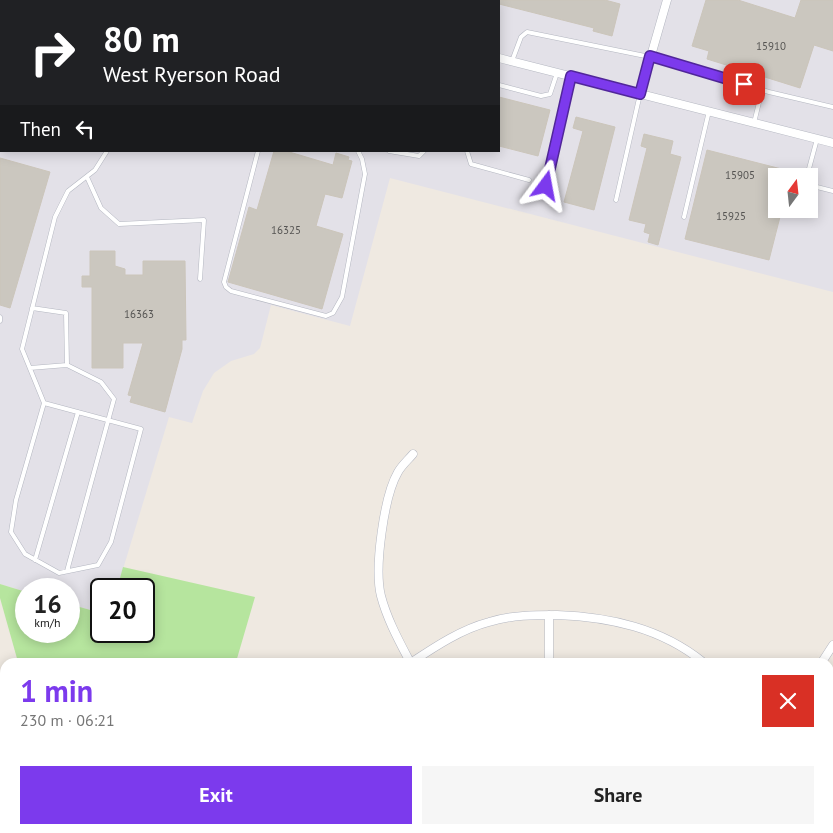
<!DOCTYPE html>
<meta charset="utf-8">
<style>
body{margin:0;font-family:"PT Sans",sans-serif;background:#f6f6f6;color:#222;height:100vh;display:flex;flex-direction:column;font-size:19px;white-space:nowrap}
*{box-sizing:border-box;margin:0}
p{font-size:16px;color:#767676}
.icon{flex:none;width:28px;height:28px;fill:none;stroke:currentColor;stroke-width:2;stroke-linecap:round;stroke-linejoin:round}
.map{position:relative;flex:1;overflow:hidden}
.details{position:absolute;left:0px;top:658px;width:834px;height:176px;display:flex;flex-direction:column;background:#fff;border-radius:15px 15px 0 0;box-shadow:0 2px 12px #0003}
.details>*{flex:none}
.guide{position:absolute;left:0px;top:0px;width:500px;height:152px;box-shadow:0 2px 12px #0003;background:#202124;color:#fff;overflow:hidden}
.needle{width:32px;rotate:15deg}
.controls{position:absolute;left:768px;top:168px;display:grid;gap:10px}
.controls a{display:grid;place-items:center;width:50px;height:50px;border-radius:0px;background:#fff;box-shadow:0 2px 12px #0003;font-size:25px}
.speed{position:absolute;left:15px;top:578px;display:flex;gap:10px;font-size:25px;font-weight:700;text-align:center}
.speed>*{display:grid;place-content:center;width:65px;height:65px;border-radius:50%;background:#fff;box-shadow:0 2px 12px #0003;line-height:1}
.speed small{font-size:12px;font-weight:400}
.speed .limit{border:2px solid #111;border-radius:8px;background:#fff;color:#111}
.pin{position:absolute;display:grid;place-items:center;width:42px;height:42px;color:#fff;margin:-21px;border-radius:10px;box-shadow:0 2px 8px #0006}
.me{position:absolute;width:55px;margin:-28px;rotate:13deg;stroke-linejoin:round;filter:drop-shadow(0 0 4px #0008)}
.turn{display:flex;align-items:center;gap:18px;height:105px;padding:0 20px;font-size:22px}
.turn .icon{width:65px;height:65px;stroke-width:2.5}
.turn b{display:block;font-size:35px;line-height:42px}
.then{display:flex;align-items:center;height:48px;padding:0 20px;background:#0003;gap:10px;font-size:19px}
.round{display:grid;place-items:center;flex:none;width:52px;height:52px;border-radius:0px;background:#f6f6f6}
.headline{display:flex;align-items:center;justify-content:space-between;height:85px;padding:0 20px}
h1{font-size:30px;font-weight:700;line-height:38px;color:#7c3aed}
.button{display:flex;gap:10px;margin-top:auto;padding:10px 20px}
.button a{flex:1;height:58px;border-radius:0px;background:#7c3aed;color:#fff;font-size:20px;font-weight:700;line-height:58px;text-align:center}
.button a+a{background:#f6f6f6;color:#222}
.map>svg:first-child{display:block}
.industrial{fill:#e3e1e8;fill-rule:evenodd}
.green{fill:#b6e59e}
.building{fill:#cbc7bf;stroke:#cbc5ba}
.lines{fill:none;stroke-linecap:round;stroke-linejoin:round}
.service-casing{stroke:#b4b7c1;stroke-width:5}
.minor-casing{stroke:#b4b7c1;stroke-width:9}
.service{stroke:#fff;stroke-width:4}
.minor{stroke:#fff;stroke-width:8}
.route-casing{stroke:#51269a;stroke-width:12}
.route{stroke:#7c3aed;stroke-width:9}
.labels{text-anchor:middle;stroke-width:4;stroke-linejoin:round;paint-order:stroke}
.number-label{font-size:11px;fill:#555452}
</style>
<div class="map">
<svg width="833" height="833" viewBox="0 0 833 833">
<rect width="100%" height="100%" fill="#efe9e1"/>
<path class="industrial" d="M 0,0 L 833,0 L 833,292 L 390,178 L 350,326 L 271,305 L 260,348 L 254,354 L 231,361 L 214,373 L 203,391 L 192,423 L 169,417 L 117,589 L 101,589 L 101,613 L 69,604 L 69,589 L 26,589 L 26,592 L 0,584 ZM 1,1 L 499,1 L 499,151 L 1,151 ZM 776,176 L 809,176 L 809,209 L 776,209 Z"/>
<path class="green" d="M 123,567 L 255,597 L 236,662 L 18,662 L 0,598 L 0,584 L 26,592 L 26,631 L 69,631 L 69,604 L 101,613 L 101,631 L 144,631 L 144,589 L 117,589 Z
M 5,683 L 5,829 L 188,829 L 187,833 L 0,833 L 0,686 Z"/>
<path class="building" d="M 494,0 L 605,0 L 620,4 L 612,36 L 593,31 L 594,28 L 499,4 L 499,1 Z
M 706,0 L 738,0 L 795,18 L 801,0 L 833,0 L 833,51 L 814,45 L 800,88 L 707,59 L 709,51 L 692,46 Z
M 499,97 L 550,110 L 538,156 L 499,146 Z
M 576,117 L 615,127 L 594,210 L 564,202 L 583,131 L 573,128 Z
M 644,134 L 673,141 L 670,154 L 681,157 L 658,245 L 648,242 L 650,234 L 644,232 L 646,224 L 629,220 L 647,148 L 641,146 Z
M 707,150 L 801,174 L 801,176 L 776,176 L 776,209 L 782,209 L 769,260 L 685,239 Z
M 274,151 L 286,151 L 333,165 L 336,153 L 349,157 L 348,160 L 352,161 L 342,198 L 325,194 L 316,226 L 343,234 L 322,309 L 228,282 L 249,207 L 257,210 Z
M 0,158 L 50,172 L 10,308 L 0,305 Z
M 90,251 L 115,251 L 115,266 L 125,269 L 125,275 L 143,275 L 143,261 L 185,261 L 186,340 L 182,340 L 182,349 L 165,412 L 130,402 L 132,396 L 128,395 L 143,343 L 123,343 L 123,368 L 92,368 L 92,287 L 82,287 L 82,276 L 90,276 Z"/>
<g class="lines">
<defs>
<path id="service" d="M 111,0 L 114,1
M 97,1 L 99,0
M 157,1 L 158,0
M 450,1 L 450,0
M 512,61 L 521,37 L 527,32 L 650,57 L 769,92 L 833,107
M 499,85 L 541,96 L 550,94 L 557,73
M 754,123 L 762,90
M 258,151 L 224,282 L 226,287 L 231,291 L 326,316 L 333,313 L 342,297 L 365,174 L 362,159 L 358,151
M 389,151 L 419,156 L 424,151
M 467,151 L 471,164 L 529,180
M 807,176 L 817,139
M 87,177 L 101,208 L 119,224 L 204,220 L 200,279
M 809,185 L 833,191
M 546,186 L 571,76
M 616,200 L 640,94
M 684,217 L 709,111
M 0,317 L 0,321
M 67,365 L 101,382 L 114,399 L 67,571
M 30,368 L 67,365 L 66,313 L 32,308
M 44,403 L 141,429 L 111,542 L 98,565 L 59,573 L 25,554 L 11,532 L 16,500 L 44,403 L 22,349 L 55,217 L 68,191 L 95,170 L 107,151
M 35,560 L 78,412"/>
<path id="minor" d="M 296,1 L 296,0
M 499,58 L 833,143
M 640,94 L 667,0
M 0,119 L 1,119
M 410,662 C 399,641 387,619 381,596 C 374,568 384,496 398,472 C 402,465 408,460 413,454
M 412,662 C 436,646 462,629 489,622 C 511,615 535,615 557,615 C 610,617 661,628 703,662
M 549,662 L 549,615
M 822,662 L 833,645
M 829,822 L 833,826
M 287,829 L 298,833
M 614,829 L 618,833"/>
</defs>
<use href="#service" class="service-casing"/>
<use href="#minor" class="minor-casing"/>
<use href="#service" class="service"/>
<use href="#minor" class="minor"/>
</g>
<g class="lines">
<defs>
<path id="route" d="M 546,186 L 571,76 L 640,94 L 650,56 L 744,84"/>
</defs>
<use href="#route" class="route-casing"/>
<use href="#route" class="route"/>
</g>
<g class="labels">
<g class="number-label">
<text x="771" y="50">15910</text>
<text x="740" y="179">15905</text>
<text x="731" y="220">15925</text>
<text x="286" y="234">16325</text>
<text x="139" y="318">16363</text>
</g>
</g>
</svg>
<div class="controls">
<a><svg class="needle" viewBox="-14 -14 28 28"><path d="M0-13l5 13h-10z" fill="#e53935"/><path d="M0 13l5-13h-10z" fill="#767676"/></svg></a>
</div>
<div class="speed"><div>16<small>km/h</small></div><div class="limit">20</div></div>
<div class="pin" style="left:744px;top:84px;background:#d93025"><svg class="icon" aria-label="arrive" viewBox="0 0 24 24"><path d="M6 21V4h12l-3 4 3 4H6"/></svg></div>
<svg class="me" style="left:546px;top:186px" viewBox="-20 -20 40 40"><path d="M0-17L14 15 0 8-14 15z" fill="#7c3aed" stroke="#fff" stroke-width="4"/></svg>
<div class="guide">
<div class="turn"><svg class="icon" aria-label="right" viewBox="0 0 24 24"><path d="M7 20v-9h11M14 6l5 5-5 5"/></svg><div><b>80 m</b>West Ryerson Road</div></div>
<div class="then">Then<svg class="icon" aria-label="left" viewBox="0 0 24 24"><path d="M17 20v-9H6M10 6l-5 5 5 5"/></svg></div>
</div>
<section class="details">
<div class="headline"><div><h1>1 min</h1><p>230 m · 06:21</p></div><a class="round" style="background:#d93025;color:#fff"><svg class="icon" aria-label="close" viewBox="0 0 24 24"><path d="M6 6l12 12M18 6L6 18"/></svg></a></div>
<div class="button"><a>Exit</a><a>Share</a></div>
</section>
</div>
